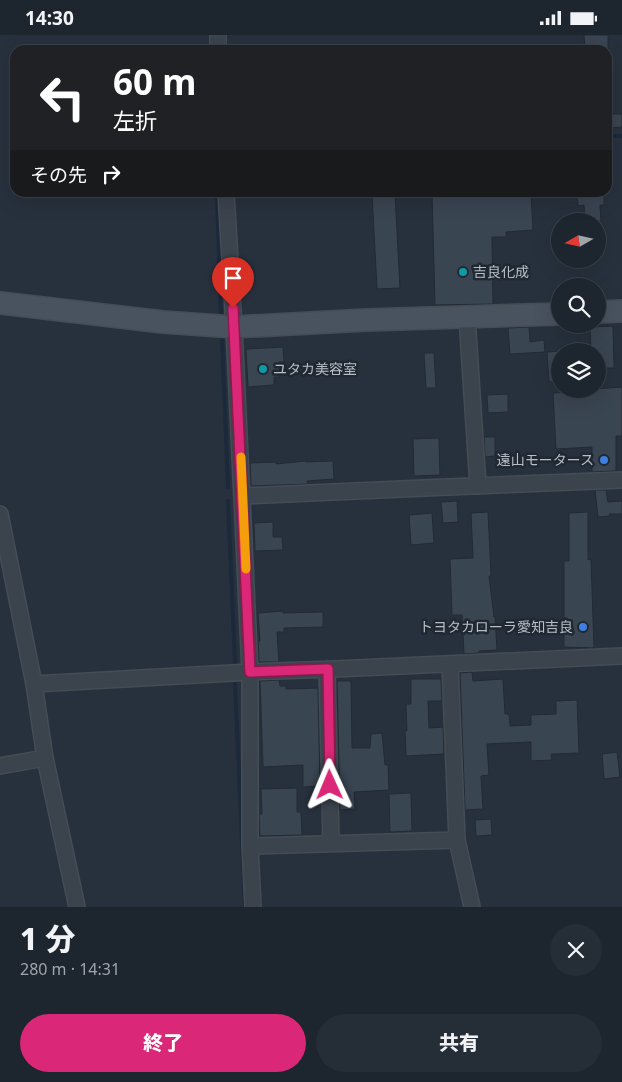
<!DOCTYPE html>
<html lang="ja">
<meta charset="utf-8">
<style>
body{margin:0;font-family:"Noto Sans","Noto Sans JP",sans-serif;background:#252d36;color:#f1f3f6;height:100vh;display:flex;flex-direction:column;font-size:19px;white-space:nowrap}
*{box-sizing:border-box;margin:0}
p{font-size:16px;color:#a0a5aa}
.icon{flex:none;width:28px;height:28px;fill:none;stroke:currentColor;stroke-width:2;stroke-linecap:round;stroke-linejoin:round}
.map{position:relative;height:872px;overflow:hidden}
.sheet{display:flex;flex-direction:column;background:#1d252e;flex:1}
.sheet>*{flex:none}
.hud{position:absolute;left:10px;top:10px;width:602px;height:152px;border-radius:15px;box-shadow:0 5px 20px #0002,0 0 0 1px #3b424a;background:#202124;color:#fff;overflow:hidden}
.needle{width:32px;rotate:261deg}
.buttons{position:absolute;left:551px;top:178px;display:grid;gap:10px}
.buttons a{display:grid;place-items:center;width:55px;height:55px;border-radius:50%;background:#1d252e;box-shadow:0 5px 20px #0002,0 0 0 1px #3b424a;font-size:25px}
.pin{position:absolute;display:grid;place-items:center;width:42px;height:42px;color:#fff;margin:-51px -21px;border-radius:50% 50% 50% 0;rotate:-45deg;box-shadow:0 0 5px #0007}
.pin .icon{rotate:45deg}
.me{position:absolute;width:55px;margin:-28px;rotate:359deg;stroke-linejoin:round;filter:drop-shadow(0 0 4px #0008)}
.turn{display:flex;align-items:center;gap:18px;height:105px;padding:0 20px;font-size:22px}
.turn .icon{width:65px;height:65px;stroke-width:2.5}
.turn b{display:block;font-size:35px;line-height:42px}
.then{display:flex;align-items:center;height:48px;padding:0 20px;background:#0003;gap:10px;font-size:19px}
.round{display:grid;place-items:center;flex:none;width:52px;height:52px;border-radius:26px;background:#252d36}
.overview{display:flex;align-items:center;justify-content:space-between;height:85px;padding:0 20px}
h1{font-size:30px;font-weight:800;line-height:38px}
.button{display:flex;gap:10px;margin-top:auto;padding:10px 20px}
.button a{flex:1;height:58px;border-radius:30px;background:#db2777;color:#fff;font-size:20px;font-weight:800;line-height:58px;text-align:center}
.button a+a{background:#252d36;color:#f1f3f6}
.status{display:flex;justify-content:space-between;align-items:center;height:35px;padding:0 25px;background:#1d252e;direction:ltr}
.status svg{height:14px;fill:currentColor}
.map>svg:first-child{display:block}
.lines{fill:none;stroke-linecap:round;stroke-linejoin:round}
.stream{stroke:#1b293a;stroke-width:4}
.building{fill:#3a4552;stroke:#222a34}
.street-casing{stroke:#444c56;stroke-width:18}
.secondary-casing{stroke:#444c56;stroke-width:24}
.street{stroke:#3b434d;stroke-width:15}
.secondary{stroke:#49525f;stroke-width:21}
.route-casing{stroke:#8e194d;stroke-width:12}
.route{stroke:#db2777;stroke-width:9}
.slow{stroke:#f59e0b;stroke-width:9}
.culture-dot{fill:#0f9aa8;stroke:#202832;stroke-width:2}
.shop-dot{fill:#3f7fe0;stroke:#202832;stroke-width:2}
.labels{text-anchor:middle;stroke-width:5;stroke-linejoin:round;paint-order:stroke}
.poi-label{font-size:14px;fill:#b7bec8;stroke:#202832;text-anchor:start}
</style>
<div class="status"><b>14:30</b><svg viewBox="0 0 49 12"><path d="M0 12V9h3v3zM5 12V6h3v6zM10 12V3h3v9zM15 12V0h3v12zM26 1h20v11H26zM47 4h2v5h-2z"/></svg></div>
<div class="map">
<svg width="622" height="872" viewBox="0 0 622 872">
<rect width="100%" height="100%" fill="#27313d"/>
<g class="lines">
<path class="stream" d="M 608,101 L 622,101
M 217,158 L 221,281
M 222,303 L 228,452
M 228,466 L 235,627
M 235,649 L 245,872"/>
</g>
<path class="building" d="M 584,0 L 608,0 L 608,15 L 585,15 Z
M 608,79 L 622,79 L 622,92 L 609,93 Z
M 372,158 L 395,158 L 400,253 L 377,254 Z
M 432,158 L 531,158 L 533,195 L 506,197 L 506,202 L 492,202 L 493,269 L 435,270 Z
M 577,158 L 604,158 L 604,170 L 600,170 L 601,186 L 585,186 L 584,170 L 578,171 Z
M 613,291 L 614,333 L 598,333 L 598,316 L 591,316 L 590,292 Z
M 529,292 L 530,307 L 544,305 L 545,317 L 510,319 L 508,293 Z
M 283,312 L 284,327 L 279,327 L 280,342 L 274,342 L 274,350 L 248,352 L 246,314 Z
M 560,316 L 560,346 L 549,347 L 547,317 Z
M 424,318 L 434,318 L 436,353 L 426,353 Z
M 622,352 L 622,401 L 616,401 L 616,436 L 592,437 L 592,412 L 556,414 L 553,358 L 593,356 L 593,354 Z
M 508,359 L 508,377 L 488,378 L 487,360 Z
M 484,402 L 495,402 L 495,421 L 485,422 Z
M 439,403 L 440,440 L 414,441 L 413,404 Z
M 306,426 L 306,427 L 333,426 L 334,444 L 307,446 L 308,449 L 251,451 L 250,428 L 276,427 L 276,429 Z
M 595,455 L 606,455 L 608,467 L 622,466 L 622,479 L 609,479 L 610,481 L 598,482 Z
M 457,466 L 458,487 L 443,488 L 441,467 Z
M 488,477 L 491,541 L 489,541 L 494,582 L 495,581 L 497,615 L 479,616 L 479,618 L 464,619 L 462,580 L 452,580 L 450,524 L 473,523 L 471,478 Z
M 588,477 L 588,525 L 591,524 L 594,613 L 564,612 L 564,526 L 569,526 L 569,478 Z
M 432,478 L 434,508 L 411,510 L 409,480 Z
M 273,487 L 273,502 L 282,502 L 283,515 L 255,516 L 254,488 Z
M 283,576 L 283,578 L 323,577 L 323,592 L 284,593 L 284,597 L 277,597 L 279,627 L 259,627 L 258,606 L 260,606 L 258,578 Z
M 472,637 L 473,646 L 503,644 L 505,679 L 509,679 L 510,691 L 531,690 L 531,680 L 556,679 L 556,666 L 577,665 L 579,718 L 551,719 L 552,725 L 531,726 L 531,707 L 487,709 L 489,740 L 481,741 L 483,774 L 465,775 L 460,638 Z
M 411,644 L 441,644 L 442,666 L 428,666 L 429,693 L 443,692 L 444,719 L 406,721 L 405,696 L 407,696 L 406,669 L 411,669 Z
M 279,645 L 280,651 L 286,651 L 286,654 L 318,653 L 320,751 L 303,752 L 303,730 L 263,732 L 260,646 Z
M 337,646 L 351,646 L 352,713 L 370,713 L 371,699 L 382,698 L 385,730 L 388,730 L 389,755 L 354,757 L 355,774 L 340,775 Z
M 617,717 L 620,742 L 604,744 L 602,719 Z
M 297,753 L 297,777 L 301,777 L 302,800 L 260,801 L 259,779 L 262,779 L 261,754 Z
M 411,758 L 412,796 L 390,797 L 389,759 Z
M 491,784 L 492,800 L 476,801 L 475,785 Z"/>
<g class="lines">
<defs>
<path id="street" d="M 218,0 L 218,15
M 226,158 L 234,292 L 250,637 L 250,811 L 253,872
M 467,282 L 478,451
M 242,461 C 369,455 495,450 622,445
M 0,479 L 34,649 L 45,723 L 77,872
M 450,629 L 457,805 L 472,872
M 327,634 L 331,808
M 34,649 L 250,637 L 335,634 L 622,621
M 0,731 L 45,723
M 250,811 L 457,805"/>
<path id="secondary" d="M 0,268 L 163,287 L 234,292 L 367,285 L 560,279
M 598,277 L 622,276"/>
</defs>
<use href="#street" class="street-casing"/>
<use href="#secondary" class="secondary-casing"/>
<use href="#street" class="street"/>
<use href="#secondary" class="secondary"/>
</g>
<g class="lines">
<defs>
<path id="route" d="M 233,273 L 250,637 L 328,634 L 330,750"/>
</defs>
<use href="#route" class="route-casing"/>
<use href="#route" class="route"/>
<path class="slow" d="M 241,422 L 246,534"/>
</g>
<g class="culture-dot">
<circle cx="463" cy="237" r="5"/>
<circle cx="263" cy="334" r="5"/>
</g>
<g class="shop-dot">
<circle cx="604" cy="425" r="5"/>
<circle cx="583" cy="592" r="5"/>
</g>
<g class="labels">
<g class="poi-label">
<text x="473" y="242">吉良化成</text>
<text x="273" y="339">ユタカ美容室</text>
<text x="594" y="430" text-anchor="end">遠山モータース</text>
<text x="573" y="597" text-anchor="end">トヨタカローラ愛知吉良</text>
</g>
</g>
</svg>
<div class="buttons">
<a><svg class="needle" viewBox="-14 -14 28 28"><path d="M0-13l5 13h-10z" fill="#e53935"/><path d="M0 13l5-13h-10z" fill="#a0a5aa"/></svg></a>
<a><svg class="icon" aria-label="search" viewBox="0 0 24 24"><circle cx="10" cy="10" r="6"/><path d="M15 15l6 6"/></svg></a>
<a><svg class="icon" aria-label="layers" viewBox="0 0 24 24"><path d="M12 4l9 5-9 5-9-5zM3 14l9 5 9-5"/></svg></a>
</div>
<div class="pin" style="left:233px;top:273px;background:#d93025"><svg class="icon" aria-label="arrive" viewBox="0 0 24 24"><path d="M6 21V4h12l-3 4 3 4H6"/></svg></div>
<svg class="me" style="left:330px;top:750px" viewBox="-20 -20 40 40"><path d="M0-17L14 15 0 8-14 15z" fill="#db2777" stroke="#fff" stroke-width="4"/></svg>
<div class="hud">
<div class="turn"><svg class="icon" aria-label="left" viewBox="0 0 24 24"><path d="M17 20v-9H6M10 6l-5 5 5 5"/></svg><div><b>60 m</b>左折</div></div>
<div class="then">その先<svg class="icon" aria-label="right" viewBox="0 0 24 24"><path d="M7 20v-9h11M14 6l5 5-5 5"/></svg></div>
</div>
</div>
<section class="sheet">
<div class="overview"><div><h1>1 分</h1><p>280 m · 14:31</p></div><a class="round"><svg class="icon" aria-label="close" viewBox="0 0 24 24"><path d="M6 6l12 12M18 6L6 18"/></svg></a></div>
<div class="button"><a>終了</a><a>共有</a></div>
</section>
